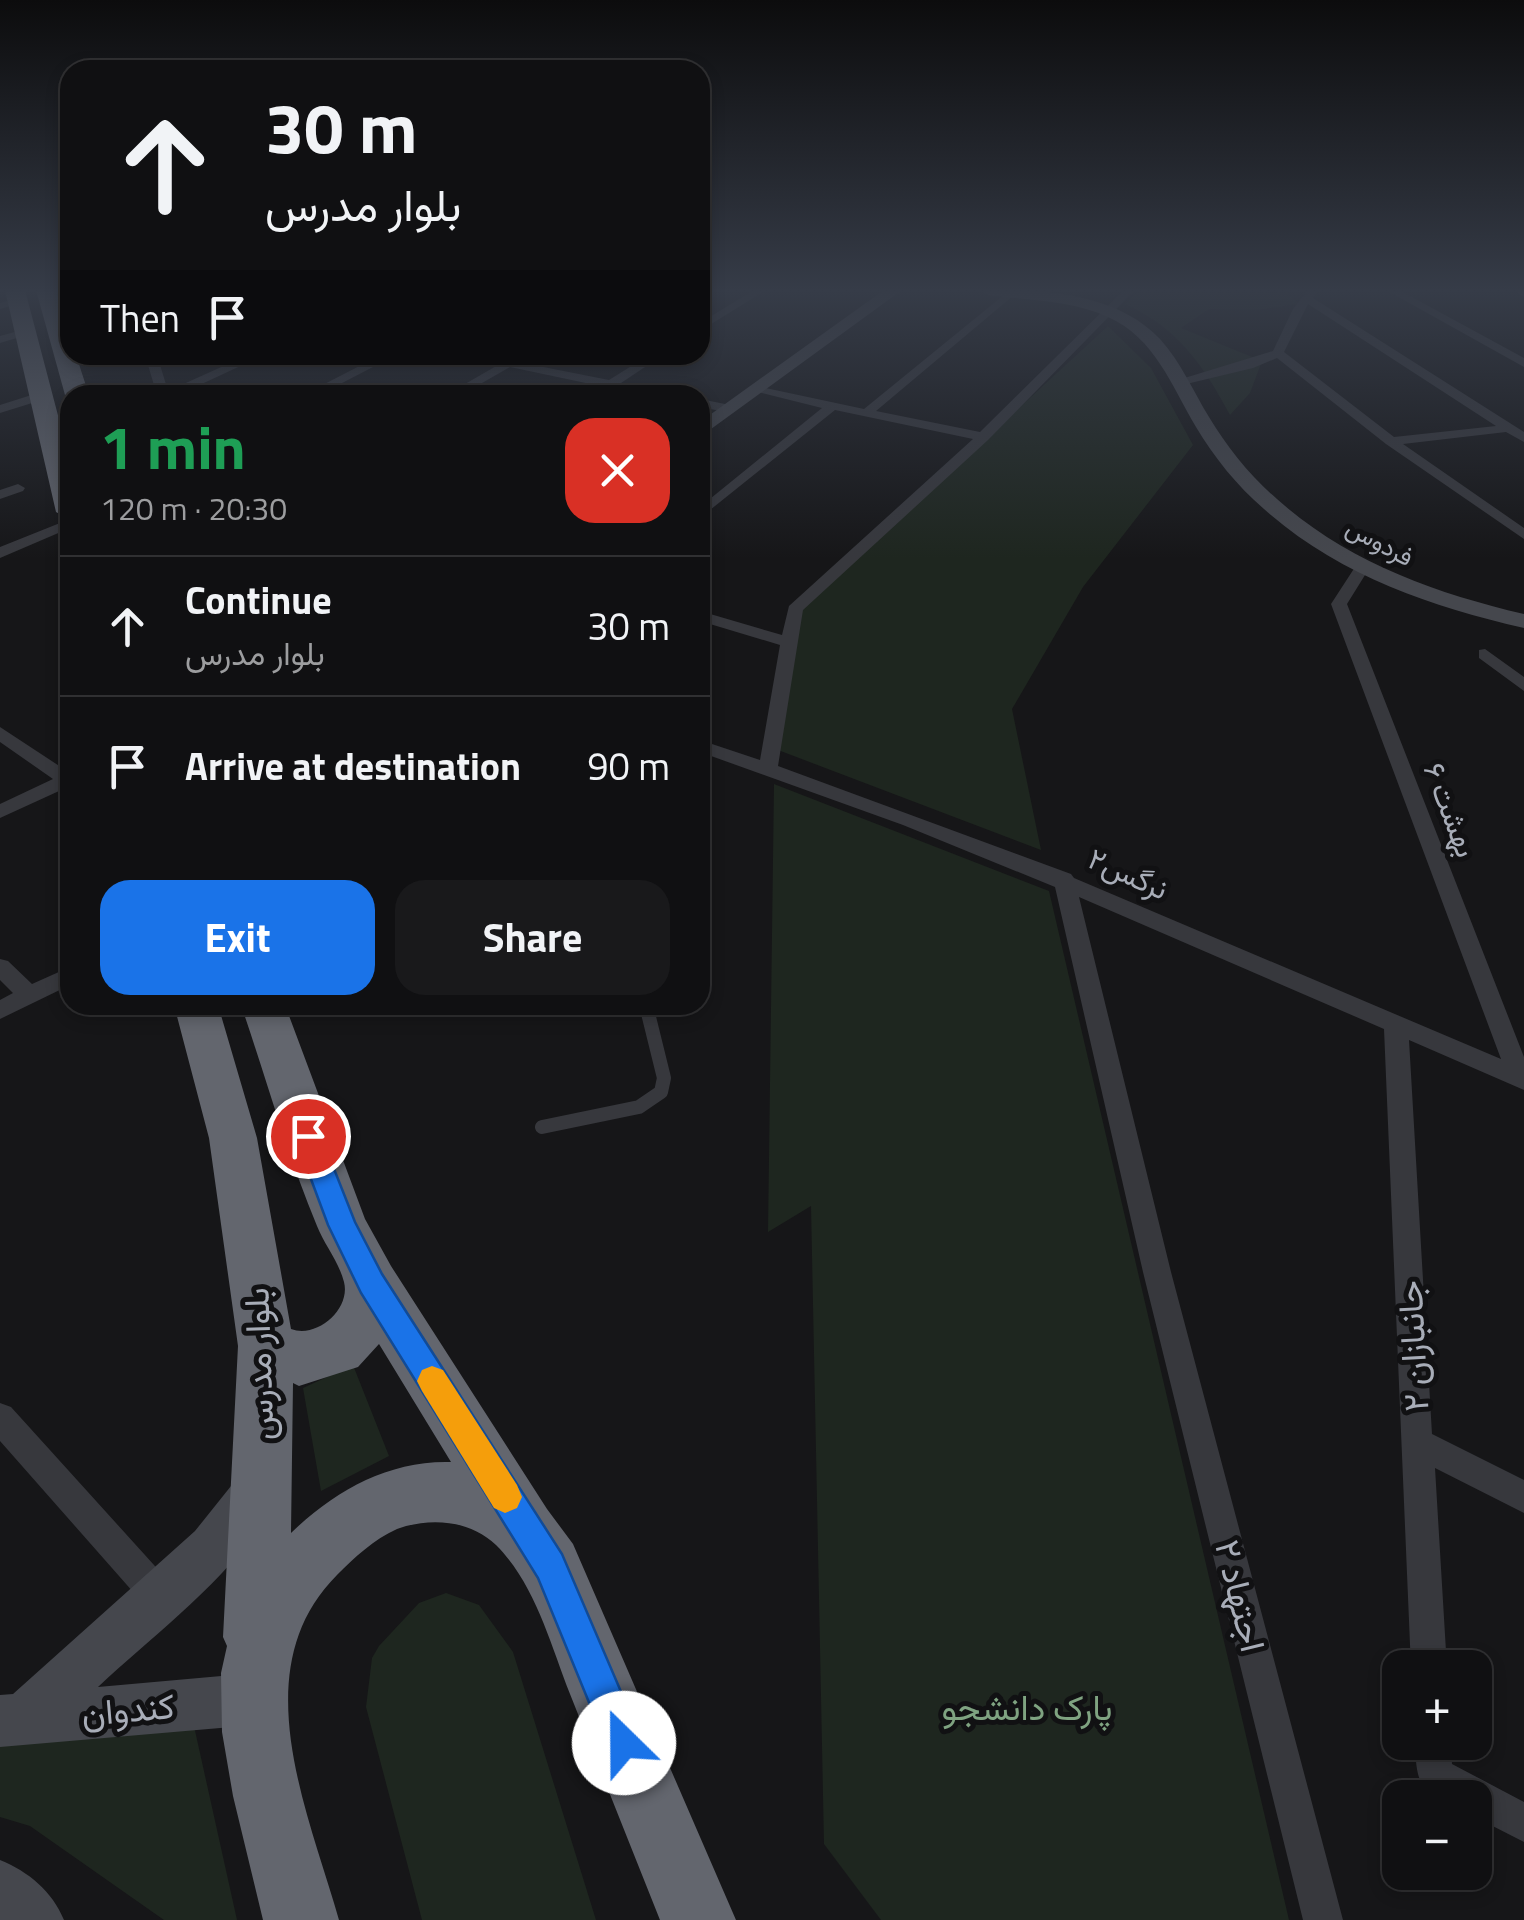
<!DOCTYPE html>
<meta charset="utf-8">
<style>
body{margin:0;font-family:"Titillium Web",Vazirmatn,sans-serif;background:#19191b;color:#f1f3f6;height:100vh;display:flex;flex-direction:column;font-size:38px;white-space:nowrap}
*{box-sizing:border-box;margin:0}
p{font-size:32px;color:#9c9d9f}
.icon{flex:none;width:55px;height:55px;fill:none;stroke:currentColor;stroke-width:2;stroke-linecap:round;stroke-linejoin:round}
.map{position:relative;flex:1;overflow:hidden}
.sheet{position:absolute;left:60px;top:385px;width:650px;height:630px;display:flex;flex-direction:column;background:#101012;border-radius:30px;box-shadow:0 5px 15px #0003,0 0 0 2px #303032}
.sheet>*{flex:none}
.guide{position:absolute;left:60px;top:60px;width:650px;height:305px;border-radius:30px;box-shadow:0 5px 15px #0003,0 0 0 2px #303032;background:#101012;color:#f1f3f6;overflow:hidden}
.controls{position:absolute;left:1382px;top:1650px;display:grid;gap:20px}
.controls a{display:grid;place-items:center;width:110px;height:110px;border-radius:20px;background:#101012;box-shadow:0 5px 15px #0003,0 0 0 2px #303032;font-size:50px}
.pin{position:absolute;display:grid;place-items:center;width:85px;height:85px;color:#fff;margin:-42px;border:5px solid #fff;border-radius:50%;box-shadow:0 2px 10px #0007}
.me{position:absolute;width:110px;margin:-55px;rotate:337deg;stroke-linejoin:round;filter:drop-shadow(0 0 8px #0008)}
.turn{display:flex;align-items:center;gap:35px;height:210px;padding:0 40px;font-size:45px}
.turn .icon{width:130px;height:130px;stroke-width:2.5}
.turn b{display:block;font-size:70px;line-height:85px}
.then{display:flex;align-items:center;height:95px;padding:0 40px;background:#0003;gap:20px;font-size:38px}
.round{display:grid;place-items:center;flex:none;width:105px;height:105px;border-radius:30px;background:#19191b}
.overview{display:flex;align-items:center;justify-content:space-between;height:170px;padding:0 40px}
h1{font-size:60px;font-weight:700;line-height:75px;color:#1e9e55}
.action{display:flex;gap:20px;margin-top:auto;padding:20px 40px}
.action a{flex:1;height:115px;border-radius:30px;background:#1a73e8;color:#fff;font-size:40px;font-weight:700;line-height:115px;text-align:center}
.action a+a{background:#19191b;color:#f1f3f6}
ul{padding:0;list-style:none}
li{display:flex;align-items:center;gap:30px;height:140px;padding:0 40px;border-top:2px solid #303032}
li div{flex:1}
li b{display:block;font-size:38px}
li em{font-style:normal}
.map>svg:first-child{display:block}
.green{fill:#1e261f}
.building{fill:#404145;stroke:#303034;stroke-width:2.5}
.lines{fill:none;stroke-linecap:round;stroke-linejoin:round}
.lane{stroke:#37383d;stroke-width:14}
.street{fill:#37383d;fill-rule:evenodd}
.secondary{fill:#45474d;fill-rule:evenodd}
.highway{fill:#63666e;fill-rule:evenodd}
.route{fill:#1a73e8;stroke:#114b97;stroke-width:2.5}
.slow{fill:#f59e0b}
.labels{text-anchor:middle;stroke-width:10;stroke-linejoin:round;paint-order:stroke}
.far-street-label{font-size:25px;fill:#a8adb8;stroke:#111113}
.street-label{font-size:30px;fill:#a8adb8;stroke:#111113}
.near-street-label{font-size:35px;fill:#a8adb8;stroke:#111113}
.near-park-label{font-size:35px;fill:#7fa381;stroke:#111113}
</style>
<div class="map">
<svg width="1524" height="1920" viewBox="0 0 1524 1920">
<rect width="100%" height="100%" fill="#161618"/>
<path class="green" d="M 1140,290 L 1290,290 L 1287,294 L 1299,304 L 1256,310 L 1209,309 L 1181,328 L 1262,361 L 1250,393 L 1230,415 C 1203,365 1179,329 1125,304 Z
M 1108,326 L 1151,368 L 1193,445 L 1083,587 L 1012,709 L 1041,850 L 778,750 L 799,611 Z
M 774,784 L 1049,891 L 1289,1920 L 881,1920 L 824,1844 L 811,1206 L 768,1232 Z
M 353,1365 L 389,1456 L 321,1491 L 303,1388 Z
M 446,1593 L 479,1605 L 513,1652 L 596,1920 L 422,1920 L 366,1707 L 372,1658 L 379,1646 L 419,1603 Z
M 188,1699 L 237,1920 L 164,1920 L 30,1826 L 0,1817 L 0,1741 Z"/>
<path class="building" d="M 457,1005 L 514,1005 L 458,1015 Z"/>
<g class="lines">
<path class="lane" d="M 542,1127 L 639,1107 L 661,1092 L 664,1078 L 646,1005"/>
<path class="street" d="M 754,290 L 766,290 L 700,331 L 700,323 Z
M 1010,290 L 1014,295 L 876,411 L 980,432 L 1124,290 L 1135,290 L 988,440 L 803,610 L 778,766 L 1071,874 L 1074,878 L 1501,1059 L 1331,604 L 1357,564 L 1367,564 L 1370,567 L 1347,604 L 1524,1057 L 1524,1090 L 1409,1040 L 1432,1434 L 1524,1480 L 1524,1513 L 1435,1468 L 1447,1668 L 1411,1668 L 1384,1029 L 1079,897 L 1171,1272 L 1343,1920 L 1303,1920 L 1143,1272 L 1055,887 L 903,825 L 700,752 L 700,740 L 760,760 L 780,645 L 700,621 L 700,611 L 782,635 L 789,606 L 973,439 L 835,410 L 700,518 L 700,507 L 822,408 L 750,390 L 756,386 L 864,409 Z
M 1308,290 L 1319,290 L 1313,298 L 1524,432 L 1524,442 L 1506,432 L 1403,444 L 1524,528 L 1524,539 L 1386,444 L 1277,358 L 1253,368 L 1178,386 L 1178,380 L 1273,351 L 1293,309 ZM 1308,304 L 1496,426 L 1394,437 L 1284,352 Z
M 1386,290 L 1399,290 L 1524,358 L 1524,367 Z
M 17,298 L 21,303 L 0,309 L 0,303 Z
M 26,329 L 30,334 L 0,343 L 0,336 Z
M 145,355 L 157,355 L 168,391 L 248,355 L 264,355 L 178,395 L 157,395 Z
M 381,355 L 396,355 L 319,395 L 303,395 Z
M 462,355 L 513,357 L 518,362 L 609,380 L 649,355 L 663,355 L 621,383 L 669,395 C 649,395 622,385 605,392 L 600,386 L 510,367 L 461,395 L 446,395 L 498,365 Z
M 41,392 L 47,396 L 45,399 L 0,413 L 0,405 Z
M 700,399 L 735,406 L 737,409 L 731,413 L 700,407 Z
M 18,484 L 25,488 L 23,491 L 0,499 L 0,490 Z
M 70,519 L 70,528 L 0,558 L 0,547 Z
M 1485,649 L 1524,677 L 1524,691 L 1479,658 L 1479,650 Z
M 0,727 L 70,773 L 70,786 L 0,818 L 0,804 L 53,779 L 0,742 Z
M 0,959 L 8,961 L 32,984 L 70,967 L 70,985 L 0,1019 L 0,1000 L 13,993 L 0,980 Z
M 0,1403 L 11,1407 L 173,1586 L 178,1598 L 173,1610 L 161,1615 L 149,1610 L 0,1441 Z
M 1415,1742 L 1451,1742 L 1452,1764 L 1524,1802 L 1524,1842 L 1475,1817 L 1475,1798 C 1425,1798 1416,1794 1415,1742 Z"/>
<path class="secondary" d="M 884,290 L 902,290 L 700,437 L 700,422 Z
M 980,290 C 1041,289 1116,292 1160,339 C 1181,362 1193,391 1209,417 C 1227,447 1250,476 1277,499 C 1346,561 1434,593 1524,614 L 1524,628 C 1429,606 1338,575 1264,509 C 1237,486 1214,457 1196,427 C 1171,385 1155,338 1108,317 C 1071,300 1027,300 988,295 Z
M 1513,290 L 1524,290 L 1524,297 Z
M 255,1469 L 271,1476 L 278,1492 C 247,1567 156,1632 98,1687 L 255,1673 L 273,1681 L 281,1699 L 273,1717 L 255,1725 L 0,1747 L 0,1695 L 13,1694 L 195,1531 L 239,1476 Z
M 0,1860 C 29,1872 52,1891 64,1920 L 0,1920 Z"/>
<path class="highway" d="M 5,290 L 25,290 L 70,461 L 70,520 L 56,512 Z
M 36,290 L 56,290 L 70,335 L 70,355 L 76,355 L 89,395 L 70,395 L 70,400 L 65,395 Z
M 174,1005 L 218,1005 L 257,1138 L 291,1329 C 317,1339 351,1309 344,1282 C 339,1262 324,1244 317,1226 C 287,1154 266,1078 241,1005 L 285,1005 L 365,1219 L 391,1266 L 547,1509 L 573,1544 L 736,1920 L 660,1920 C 630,1845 600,1769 570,1694 C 550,1643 535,1584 496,1545 C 470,1520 430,1517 397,1529 C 374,1539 354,1558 337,1575 C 243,1669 308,1811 339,1920 L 263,1920 L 233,1796 L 222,1732 L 221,1673 L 227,1646 L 223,1637 L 238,1346 L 209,1138 ZM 379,1344 L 451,1462 C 389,1460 334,1491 291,1533 L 293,1383 L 299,1386 L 358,1367 Z"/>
</g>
<linearGradient id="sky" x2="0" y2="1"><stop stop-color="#0c0c0d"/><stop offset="0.52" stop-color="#363c48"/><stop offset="1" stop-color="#363c48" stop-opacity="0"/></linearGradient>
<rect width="1524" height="559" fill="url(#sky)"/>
<path class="route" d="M 308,1126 L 317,1129 L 321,1136 L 355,1222 L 382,1274 L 562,1554 L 643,1743 L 637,1756 L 624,1762 L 611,1756 L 538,1578 L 361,1293 L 328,1225 L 295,1136 L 299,1129 Z"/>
<path class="slow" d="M 432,1366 L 443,1370 L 517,1485 L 522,1497 L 517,1508 L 505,1513 L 494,1508 L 422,1391 L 417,1381 L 422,1370 Z"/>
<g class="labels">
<g class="far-street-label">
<text transform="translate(1380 542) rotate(28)" y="9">فردوس</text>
</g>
<g class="street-label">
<text transform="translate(1450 810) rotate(69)" y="10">بهشت ۶</text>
<text transform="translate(1128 874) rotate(24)" y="10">نرگس۲</text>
</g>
<g class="near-street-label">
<text transform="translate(1413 1346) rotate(-93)" y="12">جانبازان ۲</text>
<text transform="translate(259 1364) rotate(-92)" y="12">بلوار مدرس</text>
<text transform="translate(1240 1596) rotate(76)" y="12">اجتهاد ۲</text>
<text transform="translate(128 1710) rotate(-5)" y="12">کندوان</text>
</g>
<g class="near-park-label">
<text x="1027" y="1720">پارک دانشجو</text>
</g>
</g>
</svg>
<div class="controls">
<a>+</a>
<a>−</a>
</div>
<div class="pin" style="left:308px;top:1136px;background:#d93025"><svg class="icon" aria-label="arrive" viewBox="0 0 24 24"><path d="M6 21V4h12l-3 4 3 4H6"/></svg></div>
<svg class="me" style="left:624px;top:1743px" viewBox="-20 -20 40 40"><circle r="19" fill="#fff"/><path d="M0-13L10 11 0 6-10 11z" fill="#1a73e8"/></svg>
<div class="guide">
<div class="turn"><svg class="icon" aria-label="ahead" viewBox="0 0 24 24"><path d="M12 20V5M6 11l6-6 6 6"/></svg><div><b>30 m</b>بلوار مدرس</div></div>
<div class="then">Then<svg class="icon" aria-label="arrive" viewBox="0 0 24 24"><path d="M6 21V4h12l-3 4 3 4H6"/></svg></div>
</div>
<section class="sheet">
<div class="overview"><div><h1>1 min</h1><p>120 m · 20:30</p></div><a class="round" style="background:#d93025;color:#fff"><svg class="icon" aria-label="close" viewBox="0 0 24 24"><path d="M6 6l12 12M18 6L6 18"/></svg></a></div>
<ul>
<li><svg class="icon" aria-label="ahead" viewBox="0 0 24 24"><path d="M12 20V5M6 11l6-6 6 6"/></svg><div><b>Continue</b><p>بلوار مدرس</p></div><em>30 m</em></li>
<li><svg class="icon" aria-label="arrive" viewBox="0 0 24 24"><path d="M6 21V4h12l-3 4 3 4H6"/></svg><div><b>Arrive at destination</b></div><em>90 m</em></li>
</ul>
<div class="action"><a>Exit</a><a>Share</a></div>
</section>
</div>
